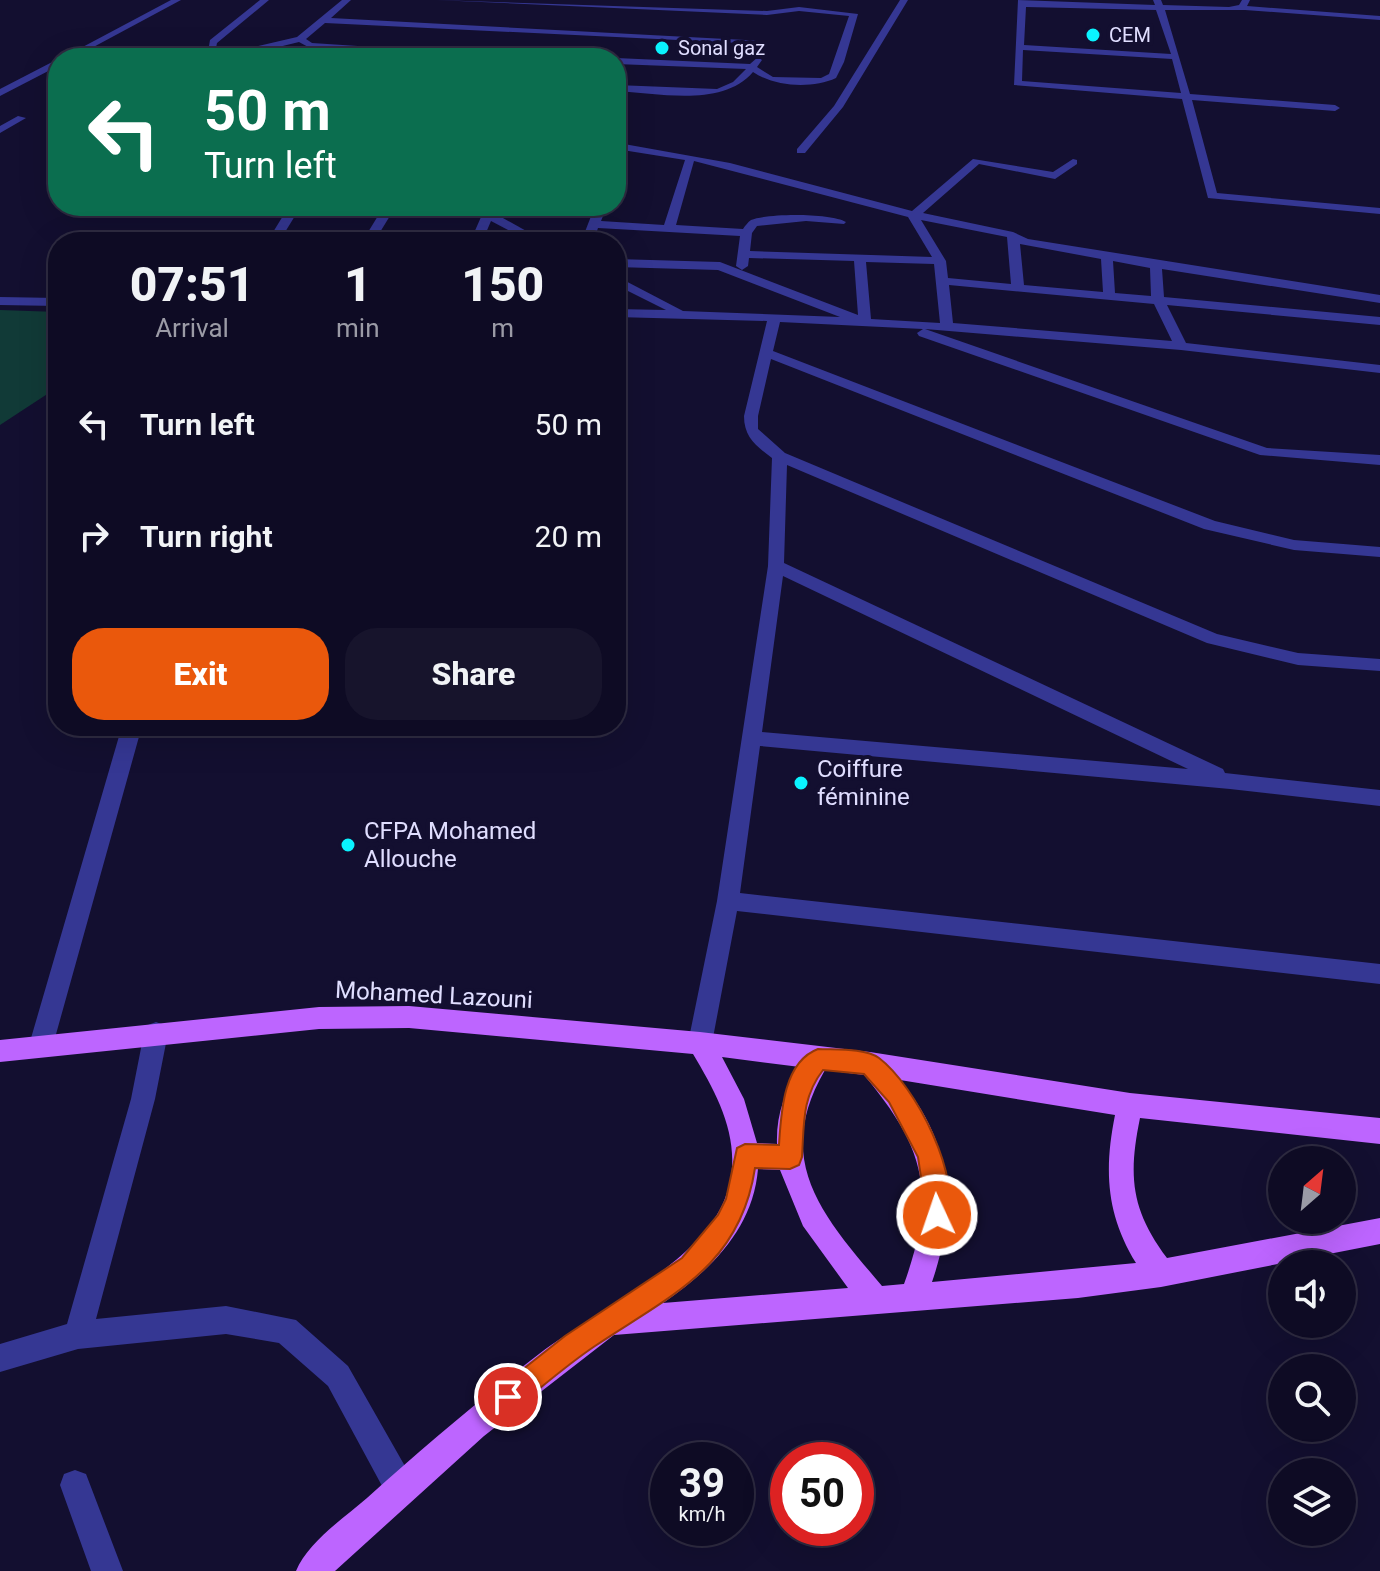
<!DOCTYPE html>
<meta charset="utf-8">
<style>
body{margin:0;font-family:Roboto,sans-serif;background:#17142c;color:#f1f3f6;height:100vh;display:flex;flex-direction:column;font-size:30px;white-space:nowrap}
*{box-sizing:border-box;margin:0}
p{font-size:26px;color:#9b9ba6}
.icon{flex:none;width:44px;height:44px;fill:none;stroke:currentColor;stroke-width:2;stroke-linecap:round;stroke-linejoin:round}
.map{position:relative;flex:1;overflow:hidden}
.side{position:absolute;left:48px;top:232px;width:578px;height:504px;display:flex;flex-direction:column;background:#0e0b24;border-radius:32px;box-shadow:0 8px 32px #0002,0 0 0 2px #2e2b41}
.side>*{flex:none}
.hud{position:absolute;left:48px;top:48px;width:578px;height:168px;border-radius:32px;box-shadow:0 8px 32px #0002,0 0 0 2px #2e2b41;background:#0b6e4f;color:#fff;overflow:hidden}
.needle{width:52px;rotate:28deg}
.fabs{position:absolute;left:1268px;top:1146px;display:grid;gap:16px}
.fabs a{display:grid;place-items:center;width:88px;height:88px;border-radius:50%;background:#0e0b24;box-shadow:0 8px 32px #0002,0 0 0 2px #2e2b41;font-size:40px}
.speed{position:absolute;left:650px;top:1442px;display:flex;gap:16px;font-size:40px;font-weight:700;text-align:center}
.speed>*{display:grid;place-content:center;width:104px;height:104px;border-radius:50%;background:#0e0b24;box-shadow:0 8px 32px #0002,0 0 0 2px #2e2b41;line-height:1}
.speed small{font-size:20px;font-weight:400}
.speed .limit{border:12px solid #d22;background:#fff;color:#111}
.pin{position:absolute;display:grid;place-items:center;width:68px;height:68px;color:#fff;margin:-34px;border:4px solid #fff;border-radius:50%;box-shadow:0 2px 8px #0007}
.me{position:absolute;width:88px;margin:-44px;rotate:357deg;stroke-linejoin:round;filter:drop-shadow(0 0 6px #0008)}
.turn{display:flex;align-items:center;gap:28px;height:168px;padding:0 24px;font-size:36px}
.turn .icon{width:104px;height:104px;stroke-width:2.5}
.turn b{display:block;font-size:56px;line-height:68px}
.eta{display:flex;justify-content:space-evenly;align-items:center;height:136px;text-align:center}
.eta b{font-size:48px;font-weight:800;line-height:56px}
.cta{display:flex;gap:16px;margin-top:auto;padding:16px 24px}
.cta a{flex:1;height:92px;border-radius:32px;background:#ea580c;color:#fff;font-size:32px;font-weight:800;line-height:92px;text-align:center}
.cta a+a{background:#17142c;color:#f1f3f6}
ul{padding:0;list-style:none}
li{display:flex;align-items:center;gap:24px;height:112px;padding:0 24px}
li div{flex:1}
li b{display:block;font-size:30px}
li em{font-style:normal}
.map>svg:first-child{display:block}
.green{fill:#113a37}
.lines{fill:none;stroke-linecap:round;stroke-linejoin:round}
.minor{fill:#353793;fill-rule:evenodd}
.major{fill:#bd65ff;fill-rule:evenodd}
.route{fill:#ea580c;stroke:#983908;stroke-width:2}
.poi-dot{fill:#0af3ff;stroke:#130f30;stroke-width:3}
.labels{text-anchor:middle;stroke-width:8;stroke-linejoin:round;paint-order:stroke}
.far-poi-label{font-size:20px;fill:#e0deff;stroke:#130f30;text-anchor:start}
.poi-label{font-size:24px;fill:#e0deff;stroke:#130f30;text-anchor:start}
.street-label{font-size:24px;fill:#e0deff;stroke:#130f30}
</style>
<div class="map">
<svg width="1380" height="1571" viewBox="0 0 1380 1571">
<rect width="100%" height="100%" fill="#130f30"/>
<path class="green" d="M 0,310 L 58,312 L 58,387 L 0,425 Z"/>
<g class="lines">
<path class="minor" d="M 171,0 L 181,0 L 73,58 L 62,58 Z
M 260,0 L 269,0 L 217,43 L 216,48 L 237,51 L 297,37 L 342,0 L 351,0 L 331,18 L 764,41 L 760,44 L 325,23 L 306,39 L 312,43 L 540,58 L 310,48 L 299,42 L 237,57 L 208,52 L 210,40 Z
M 436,0 L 767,11 L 799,7 L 858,14 L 844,62 L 836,78 C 812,89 775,87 753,72 C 722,108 659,93 616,91 L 616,85 L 717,89 L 733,82 L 746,69 L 616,64 L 616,58 L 750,64 L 758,57 L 762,60 L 757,67 L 773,77 L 821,78 L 829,74 L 849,16 L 799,11 L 767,15 Z
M 900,0 L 908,0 L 843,107 L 805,153 L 797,153 L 797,149 L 834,106 Z
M 1018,0 L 1155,5 L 1153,0 L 1161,0 L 1163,5 L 1229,7 L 1239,5 L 1242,0 L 1250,0 L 1247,6 L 1380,16 L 1380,20 L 1245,10 L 1165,10 L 1190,94 L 1335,105 L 1340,108 L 1335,111 L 1192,100 L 1217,193 L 1380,208 L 1380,214 L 1208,198 L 1182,99 L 1014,85 ZM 1026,7 L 1156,10 L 1171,54 L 1024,45 ZM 1023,50 L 1172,59 L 1181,93 L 1022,81 Z
M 58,59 L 58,66 L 0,96 L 0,89 Z
M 18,116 L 26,118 L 0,133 L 0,126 Z
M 616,135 L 624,144 L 730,163 L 912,211 L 973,159 L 1053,172 L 1073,159 L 1077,160 L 1077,164 L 1055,179 L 979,164 L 923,213 L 1013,232 L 1028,239 L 1380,295 L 1380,303 L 1162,269 L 1164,297 L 1380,317 L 1380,325 L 1167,305 L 1186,343 L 1380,365 L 1380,373 L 1181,350 L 925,329 L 1267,448 L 1380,455 L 1380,465 L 1260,455 L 919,336 L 917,333 L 923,329 L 780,322 L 773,351 L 1215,521 L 1294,540 L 1380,547 L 1380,557 L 1294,550 L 1204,529 L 771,359 L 758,416 L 758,429 L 785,453 L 1217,634 L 1298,653 L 1380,659 L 1380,671 L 1298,665 L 1207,643 L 787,465 L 784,563 L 1223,769 L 1225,773 L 1380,790 L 1380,806 L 1230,789 L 760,746 L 740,893 L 1380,964 L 1380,984 L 737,911 L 712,1043 L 708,1051 L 700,1054 L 692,1051 L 688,1043 L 717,901 L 768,566 L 772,458 C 756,446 744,437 744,416 L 767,321 L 616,317 L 616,309 L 666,310 L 616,285 L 616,276 L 683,311 L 840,317 L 718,270 L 616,267 L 616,259 L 720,262 L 858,315 L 854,261 L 749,258 L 748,266 L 742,270 L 736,266 L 740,236 L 598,228 L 593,242 L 581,242 L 595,206 L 607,206 L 601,221 L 664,225 L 685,160 L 616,149 ZM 694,161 L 908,217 L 932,257 L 750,251 L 752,233 L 757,226 L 806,221 L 844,224 L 846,222 C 831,213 768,213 751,220 C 748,222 745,226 743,229 L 676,225 ZM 921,220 L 1007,237 L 1011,284 L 948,278 L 946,261 ZM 1020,244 L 1101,259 L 1103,292 L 1024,285 ZM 1113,261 L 1150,268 L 1151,296 L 1115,293 ZM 866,262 L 934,264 L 940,323 L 871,319 ZM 949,285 L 1154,304 L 1172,341 L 953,323 ZM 783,576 L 1188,769 L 762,732 Z
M 289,206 L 301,206 L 279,242 L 267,242 Z
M 384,206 L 396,206 L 374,242 L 362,242 Z
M 450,206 L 484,211 L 485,206 L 497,206 L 494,213 L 546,242 L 531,242 L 491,221 L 482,242 L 470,242 L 481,217 Z
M 0,297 L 58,298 L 58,306 L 0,305 Z
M 122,726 L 142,726 L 53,1045 L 49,1053 L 41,1056 L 33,1053 L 29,1045 Z
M 156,1022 L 164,1025 L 168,1033 L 155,1099 L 96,1319 L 226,1306 L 296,1320 L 348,1366 L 410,1475 L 414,1486 L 410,1497 L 399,1501 L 388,1497 L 328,1386 L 279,1343 L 226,1334 L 78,1349 L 0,1372 L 0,1344 L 67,1324 L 131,1099 L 144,1033 L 148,1025 Z
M 75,1470 L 86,1474 L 123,1571 L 91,1571 L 60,1485 L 64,1474 Z"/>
<path class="major" d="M 409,1006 L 700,1032 L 870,1052 L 1130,1093 L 1380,1118 L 1380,1144 L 1140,1118 C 1128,1176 1131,1210 1167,1258 L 1380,1218 L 1380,1244 L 1161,1287 L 1078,1298 L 614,1335 L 484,1436 L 335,1571 L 296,1571 C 308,1542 344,1518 367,1498 C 423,1448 480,1399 539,1354 C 593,1313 698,1264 724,1201 C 746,1148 720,1099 693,1054 L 409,1028 L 319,1029 L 0,1062 L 0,1040 L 319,1007 ZM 722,1057 L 800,1067 C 785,1091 776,1115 777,1144 L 757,1143 L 744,1099 ZM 825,1070 L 864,1075 C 925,1148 937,1192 904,1284 L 882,1286 C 823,1216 772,1161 825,1070 ZM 900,1080 L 1115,1115 C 1104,1170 1106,1214 1136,1263 L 932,1282 C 958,1206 952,1143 900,1080 ZM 758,1169 L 780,1170 L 803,1226 L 848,1288 L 663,1303 C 710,1271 753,1229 758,1169 Z"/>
</g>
<path class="route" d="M 818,1049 C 835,1050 865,1048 879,1058 C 915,1085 964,1179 946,1224 L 937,1227 L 928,1224 L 918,1157 L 889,1102 L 864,1074 L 823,1070 C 802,1097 804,1124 802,1157 L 799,1165 L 790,1169 L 755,1168 C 740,1267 671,1295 595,1346 C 568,1364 543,1386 518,1406 L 508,1410 L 499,1406 L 495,1397 L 499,1388 L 565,1336 L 682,1258 L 718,1215 L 726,1199 L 737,1148 L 745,1144 L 779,1145 C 781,1114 783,1062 818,1049 Z"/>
<g class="poi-dot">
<circle cx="1093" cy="35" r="8"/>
<circle cx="662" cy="48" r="8"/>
<circle cx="801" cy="783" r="8"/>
<circle cx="348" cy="845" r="8"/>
</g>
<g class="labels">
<g class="far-poi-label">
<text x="1109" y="42">CEM</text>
<text x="678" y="55">Sonal gaz</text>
</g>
<g class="poi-label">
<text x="817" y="777">Coiffure<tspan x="817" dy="28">féminine</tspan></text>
<text x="364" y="839">CFPA Mohamed<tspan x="364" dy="28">Allouche</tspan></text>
</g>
<g class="street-label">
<text transform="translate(434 995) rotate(3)" y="8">Mohamed Lazouni</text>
</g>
</g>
</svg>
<div class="fabs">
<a><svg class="needle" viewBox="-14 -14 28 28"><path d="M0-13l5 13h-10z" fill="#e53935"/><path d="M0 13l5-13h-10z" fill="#9b9ba6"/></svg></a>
<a><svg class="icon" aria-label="sound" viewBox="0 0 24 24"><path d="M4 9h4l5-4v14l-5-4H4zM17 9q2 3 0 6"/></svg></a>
<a><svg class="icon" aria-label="search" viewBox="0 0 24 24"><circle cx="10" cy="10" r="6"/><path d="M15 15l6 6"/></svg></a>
<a><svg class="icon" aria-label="layers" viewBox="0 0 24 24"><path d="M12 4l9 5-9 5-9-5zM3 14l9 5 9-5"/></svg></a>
</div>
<div class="speed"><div>39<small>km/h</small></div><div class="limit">50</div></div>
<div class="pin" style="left:508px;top:1397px;background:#d93025"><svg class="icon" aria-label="arrive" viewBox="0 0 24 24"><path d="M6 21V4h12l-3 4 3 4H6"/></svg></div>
<svg class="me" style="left:937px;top:1215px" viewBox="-20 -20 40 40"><circle r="17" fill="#ea580c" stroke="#fff" stroke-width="3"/><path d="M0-11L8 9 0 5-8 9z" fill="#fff"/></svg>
<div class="hud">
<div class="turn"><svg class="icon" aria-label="left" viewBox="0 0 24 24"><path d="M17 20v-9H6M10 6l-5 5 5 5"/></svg><div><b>50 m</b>Turn left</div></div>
</div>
<section class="side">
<div class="eta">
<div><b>07:51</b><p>Arrival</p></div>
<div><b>1</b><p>min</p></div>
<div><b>150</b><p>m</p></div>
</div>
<ul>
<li><svg class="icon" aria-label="left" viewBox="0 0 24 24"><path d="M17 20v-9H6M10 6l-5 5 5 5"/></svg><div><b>Turn left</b></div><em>50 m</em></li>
<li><svg class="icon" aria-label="right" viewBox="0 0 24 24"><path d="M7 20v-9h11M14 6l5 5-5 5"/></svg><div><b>Turn right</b></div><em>20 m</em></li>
</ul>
<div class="cta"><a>Exit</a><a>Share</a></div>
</section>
</div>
